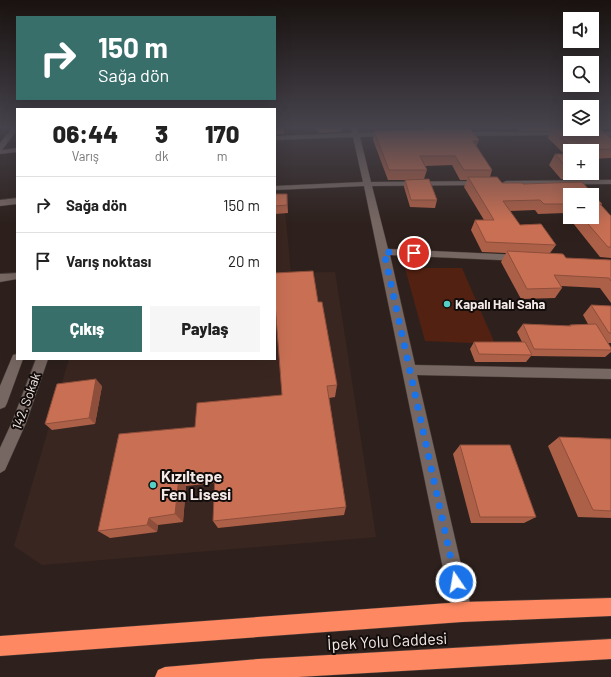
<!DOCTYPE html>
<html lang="tr">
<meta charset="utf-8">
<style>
body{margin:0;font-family:Barlow,sans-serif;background:#f6f6f6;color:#222;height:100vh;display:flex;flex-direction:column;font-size:15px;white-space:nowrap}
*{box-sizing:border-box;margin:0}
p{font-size:13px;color:#767676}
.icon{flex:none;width:22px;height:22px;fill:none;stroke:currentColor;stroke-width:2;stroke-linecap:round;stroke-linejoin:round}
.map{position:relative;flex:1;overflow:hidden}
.details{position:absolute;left:16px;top:108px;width:260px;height:252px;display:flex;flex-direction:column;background:#fff;border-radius:0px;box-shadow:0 4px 16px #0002}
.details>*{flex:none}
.guide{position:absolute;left:16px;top:16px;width:260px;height:84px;border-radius:0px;box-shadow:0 4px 16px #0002;background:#396f6b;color:#fff;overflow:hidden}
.controls{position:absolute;left:563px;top:12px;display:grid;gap:8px}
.controls a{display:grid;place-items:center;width:36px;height:36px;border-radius:0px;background:#fff;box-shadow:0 4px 16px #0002;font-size:20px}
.pin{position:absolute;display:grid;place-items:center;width:34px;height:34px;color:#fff;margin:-17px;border:2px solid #fff;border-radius:50%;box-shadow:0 1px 4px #0007}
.me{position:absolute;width:44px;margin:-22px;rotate:348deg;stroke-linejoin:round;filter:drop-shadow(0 0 3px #0008)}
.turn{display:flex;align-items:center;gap:14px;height:84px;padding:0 16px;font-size:18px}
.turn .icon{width:52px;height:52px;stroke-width:2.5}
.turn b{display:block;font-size:28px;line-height:34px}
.eta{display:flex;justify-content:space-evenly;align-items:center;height:68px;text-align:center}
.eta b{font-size:24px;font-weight:800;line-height:28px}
.button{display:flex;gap:8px;margin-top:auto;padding:8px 16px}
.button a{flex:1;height:46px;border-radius:0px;background:#396f6b;color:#fff;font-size:16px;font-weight:800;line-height:46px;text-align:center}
.button a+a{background:#f6f6f6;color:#222}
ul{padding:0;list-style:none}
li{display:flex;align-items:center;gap:12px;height:56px;padding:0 16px;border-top:1px solid #e0e0e0}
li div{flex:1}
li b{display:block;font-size:15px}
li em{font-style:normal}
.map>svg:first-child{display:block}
.built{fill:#3a2620}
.green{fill:#522111}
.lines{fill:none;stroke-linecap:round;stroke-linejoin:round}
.minor-casing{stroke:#473c38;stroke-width:1}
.highway-casing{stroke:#473c38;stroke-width:1}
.minor{fill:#776762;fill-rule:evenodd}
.highway{fill:#fd8862;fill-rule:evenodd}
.wall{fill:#ad6048;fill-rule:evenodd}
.shaded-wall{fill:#8d4e3b}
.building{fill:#c97054;stroke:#8d4e3b}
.route{stroke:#1a73e8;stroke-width:7;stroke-dasharray:0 12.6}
.poi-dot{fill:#55cec5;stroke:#120c0b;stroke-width:1.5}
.labels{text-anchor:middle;stroke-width:4;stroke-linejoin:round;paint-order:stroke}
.poi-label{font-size:13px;font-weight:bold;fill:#f4eae7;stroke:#120c0b;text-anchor:start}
.street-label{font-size:13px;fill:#f4eae7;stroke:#120c0b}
.near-poi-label{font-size:16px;font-weight:bold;fill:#f4eae7;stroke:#120c0b;text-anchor:start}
.near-street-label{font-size:16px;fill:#f4eae7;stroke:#120c0b}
</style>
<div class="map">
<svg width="611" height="677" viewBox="0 0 611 677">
<rect width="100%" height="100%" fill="#2e211d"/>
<path class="built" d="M 275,200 L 284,200 L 291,273 L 335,272 L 376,537 L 42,565 L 14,546 L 69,359 L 275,359 Z"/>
<path class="green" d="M 405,268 L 462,268 L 495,344 L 425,341 Z"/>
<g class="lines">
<defs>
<path id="minor" d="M 12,128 L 17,128 L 17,130 L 2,150 L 17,148 L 17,152 L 0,154 L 0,143 Z
M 351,128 L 357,128 L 359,133 L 390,132 L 393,134 L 390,136 L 360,137 L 371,182 L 482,181 L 486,183 L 482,185 L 372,186 L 388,249 L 519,255 L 524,258 L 519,261 L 390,255 L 415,365 L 611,369 L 611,379 L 417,375 L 472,612 L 469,619 L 462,622 L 455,619 L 452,612 L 364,186 L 275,190 L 275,186 L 363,182 L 353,137 L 275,140 L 275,136 L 352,133 Z
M 566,132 L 568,133 L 568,135 L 458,136 L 455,134 L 458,132 Z
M 590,132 L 611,132 L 611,136 L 588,135 L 588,133 Z
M 611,180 L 611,184 L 506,185 L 502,183 L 506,181 Z
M 17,198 L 17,204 L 0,206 L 0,200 Z
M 17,273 L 17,279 L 0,282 L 0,274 Z
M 17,354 L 17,359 L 23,359 L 7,403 L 5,407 L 0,409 L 0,386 L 13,355 Z
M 36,359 L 48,359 L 26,423 L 5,470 L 0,473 L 0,448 L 12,422 Z"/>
<path id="highway" d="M 611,598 L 611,616 L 462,622 L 0,656 L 0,636 L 462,602 Z
M 611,639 L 611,659 L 298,677 L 155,677 L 158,670 L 165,667 L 258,659 Z"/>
</defs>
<use href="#minor" class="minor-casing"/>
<use href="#highway" class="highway-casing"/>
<use href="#minor" class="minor"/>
<use href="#highway" class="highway"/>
</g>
<path class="wall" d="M 275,128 L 284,128 L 284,134 L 275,134 Z
M 316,128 L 341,128 L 341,132 L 318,133 Z
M 424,128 L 462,128 L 462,129 L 470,129 L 479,140 L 476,147 L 492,170 L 490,177 L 497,177 L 502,183 L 522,183 L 523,184 L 582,182 L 602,204 L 601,205 L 611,216 L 611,258 L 600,257 L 565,213 L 538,214 L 535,210 L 510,211 L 520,225 L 541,224 L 556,245 L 550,253 L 563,254 L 566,258 L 611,260 L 611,303 L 600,288 L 561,286 L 562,288 L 555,298 L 521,299 L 501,262 L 506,253 L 482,252 L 471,230 L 475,220 L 484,220 L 464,187 L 467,180 L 460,180 L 452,165 L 425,166 L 427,170 L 424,179 L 429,179 L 437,200 L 435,208 L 410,207 L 404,187 L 405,180 L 388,180 L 373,140 L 374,131 L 425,130 ZM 570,195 L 592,195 L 592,217 L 570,217 Z
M 517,128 L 570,128 L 570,129 L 611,138 L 611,158 L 592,159 L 592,151 L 570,151 L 570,173 L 592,173 L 592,162 L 599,168 L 592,179 L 561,179 L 549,165 L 555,154 L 564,154 L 548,138 L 551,131 L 520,131 Z
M 275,194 L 287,194 L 288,213 L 275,214 Z
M 318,302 L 337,385 L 335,397 L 329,398 L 346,507 L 344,515 L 218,528 L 213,521 L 215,483 L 186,486 L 183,522 L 158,525 L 157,532 L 110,538 L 98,531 L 195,427 L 282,395 Z
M 591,305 L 611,306 L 611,343 L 608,343 L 611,348 L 611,352 L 605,357 L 531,356 L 526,362 L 475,362 L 470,349 L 474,342 L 522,342 L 517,332 L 523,324 L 568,326 L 570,325 L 588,324 L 583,315 Z
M 102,386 L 95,424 L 52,430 L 45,424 Z
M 559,437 L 611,439 L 611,518 L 578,517 L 548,446 Z
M 460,445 L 536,517 L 524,523 L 471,523 L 453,454 Z"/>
<path class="shaded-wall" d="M 479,140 L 475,149 L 473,141 Z
M 96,379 L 102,386 L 95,424 L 89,418 Z
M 179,477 L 186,486 L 183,522 L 175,514 Z
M 149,518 L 158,525 L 157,532 L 147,525 Z"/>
<path class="building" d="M 592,128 L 599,128 L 611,138 L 611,149 L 575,150 L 552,129 L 592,129 Z
M 470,129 L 479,140 L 473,141 L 492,170 L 464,170 L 455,156 L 420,156 L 427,170 L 389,170 L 374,131 Z
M 555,154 L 570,154 L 570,168 L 567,168 Z
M 592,162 L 599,168 L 592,168 Z
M 468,177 L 497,177 L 502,183 L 522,183 L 523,184 L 582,182 L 602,204 L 600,204 L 611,216 L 611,247 L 608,247 L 582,217 L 592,217 L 592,195 L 570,195 L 570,204 L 544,204 L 540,200 L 503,201 L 520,225 L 541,224 L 556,245 L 486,242 L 475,220 L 494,220 Z
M 429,179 L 437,200 L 411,200 L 405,180 Z
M 275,194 L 287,194 L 287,205 L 275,206 Z
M 507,251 L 563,254 L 566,258 L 611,260 L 611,281 L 609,278 L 554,275 L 562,288 L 527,289 Z
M 313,271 L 318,302 L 322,302 L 337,385 L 327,386 L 346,507 L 213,521 L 215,473 L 179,477 L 175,514 L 149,518 L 147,525 L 98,531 L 119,434 L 195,427 L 197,403 L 282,395 L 275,303 L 275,273 Z
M 591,305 L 611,306 L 611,333 L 609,333 Z
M 523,324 L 571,326 L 570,325 L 596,324 L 611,348 L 611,350 L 534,349 Z
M 474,342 L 525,342 L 532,355 L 479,354 Z
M 96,379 L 89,418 L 45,424 L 57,384 Z
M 559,437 L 611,439 L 611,511 L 593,510 Z
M 460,445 L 510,445 L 536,517 L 480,517 Z"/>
<linearGradient id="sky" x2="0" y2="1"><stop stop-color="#191210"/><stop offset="0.57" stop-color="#46434c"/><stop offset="1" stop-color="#46434c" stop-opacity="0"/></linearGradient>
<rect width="611" height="223" fill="url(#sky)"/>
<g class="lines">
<path class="route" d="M 414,253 L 384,252 L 456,582"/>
</g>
<g class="poi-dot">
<circle cx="447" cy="304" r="4"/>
<circle cx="153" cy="485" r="4"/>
</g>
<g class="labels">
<g class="poi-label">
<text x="455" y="309">Kapalı Halı Saha</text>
</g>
<g class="street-label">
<text transform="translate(26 401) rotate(-70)" y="5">142. Sokak</text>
</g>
<g class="near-poi-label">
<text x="161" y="482">Kızıltepe<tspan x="161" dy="18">Fen Lisesi</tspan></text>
</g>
<g class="near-street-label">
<text transform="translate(387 641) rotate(-3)" y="6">İpek Yolu Caddesi</text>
</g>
</g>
</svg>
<div class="controls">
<a><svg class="icon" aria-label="sound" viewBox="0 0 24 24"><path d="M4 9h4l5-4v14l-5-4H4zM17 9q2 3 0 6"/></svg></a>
<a><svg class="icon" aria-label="search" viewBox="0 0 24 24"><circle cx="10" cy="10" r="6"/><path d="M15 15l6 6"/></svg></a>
<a><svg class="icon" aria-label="layers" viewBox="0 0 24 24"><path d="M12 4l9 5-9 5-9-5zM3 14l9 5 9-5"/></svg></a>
<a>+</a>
<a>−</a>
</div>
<div class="pin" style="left:414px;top:253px;background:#d93025"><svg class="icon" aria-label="arrive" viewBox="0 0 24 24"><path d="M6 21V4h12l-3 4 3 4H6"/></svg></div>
<svg class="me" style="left:456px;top:582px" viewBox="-20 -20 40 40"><circle r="17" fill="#1a73e8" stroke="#fff" stroke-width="3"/><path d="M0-11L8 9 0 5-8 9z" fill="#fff"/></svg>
<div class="guide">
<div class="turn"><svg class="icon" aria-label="right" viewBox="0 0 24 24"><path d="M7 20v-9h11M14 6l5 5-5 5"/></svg><div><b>150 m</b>Sağa dön</div></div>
</div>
<section class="details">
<div class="eta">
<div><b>06:44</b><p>Varış</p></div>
<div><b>3</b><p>dk</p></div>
<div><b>170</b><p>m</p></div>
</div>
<ul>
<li><svg class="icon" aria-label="right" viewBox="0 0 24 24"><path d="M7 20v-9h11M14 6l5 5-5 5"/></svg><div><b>Sağa dön</b></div><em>150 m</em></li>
<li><svg class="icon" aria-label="arrive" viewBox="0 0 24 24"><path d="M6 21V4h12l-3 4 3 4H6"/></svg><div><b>Varış noktası</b></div><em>20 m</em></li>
</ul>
<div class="button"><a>Çıkış</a><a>Paylaş</a></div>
</section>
</div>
